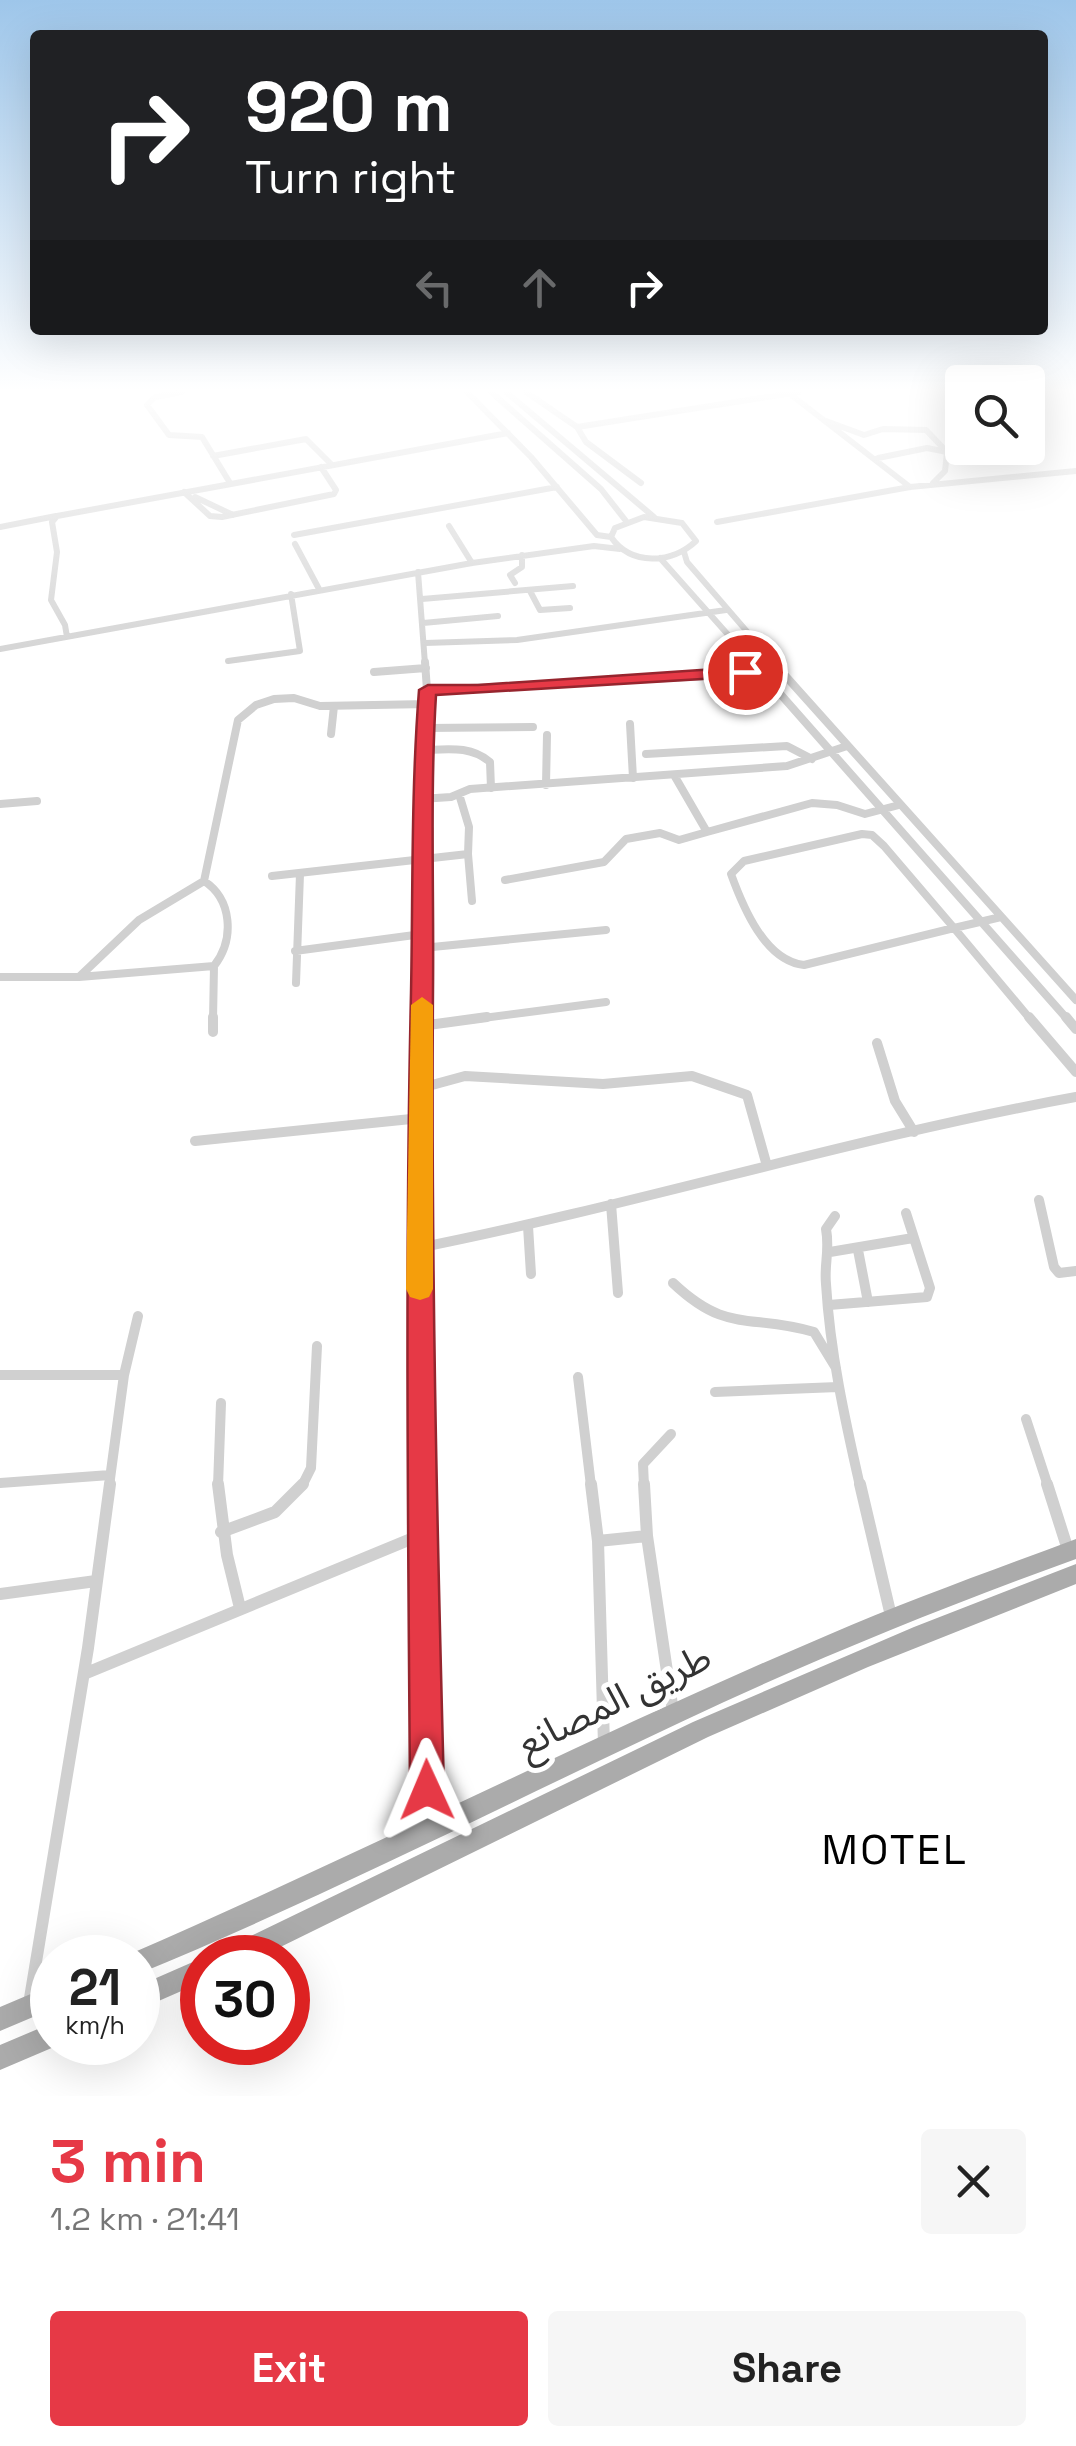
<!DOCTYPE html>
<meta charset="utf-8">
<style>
body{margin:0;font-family:"Space Grotesk","Noto Sans Arabic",sans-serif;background:#f6f6f6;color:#222;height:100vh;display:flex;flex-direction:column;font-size:38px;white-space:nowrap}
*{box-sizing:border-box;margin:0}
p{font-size:32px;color:#767676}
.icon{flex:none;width:55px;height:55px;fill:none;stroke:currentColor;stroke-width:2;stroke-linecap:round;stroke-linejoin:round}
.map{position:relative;height:2096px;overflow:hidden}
.details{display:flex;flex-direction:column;background:#fff;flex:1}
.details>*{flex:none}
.guide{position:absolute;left:30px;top:30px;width:1018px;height:305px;border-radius:10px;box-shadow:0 10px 40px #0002;background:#202124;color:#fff;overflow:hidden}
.fabs{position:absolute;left:945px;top:365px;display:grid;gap:20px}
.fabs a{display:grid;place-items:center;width:100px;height:100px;border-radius:10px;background:#fff;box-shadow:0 10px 40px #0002;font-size:50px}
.speed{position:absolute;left:30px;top:1935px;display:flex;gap:20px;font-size:50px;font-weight:700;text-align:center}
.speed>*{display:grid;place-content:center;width:130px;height:130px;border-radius:50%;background:#fff;box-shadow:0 10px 40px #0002;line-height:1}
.speed small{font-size:25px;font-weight:400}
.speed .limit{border:15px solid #d22;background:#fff;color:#111}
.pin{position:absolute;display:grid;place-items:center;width:85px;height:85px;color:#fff;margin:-42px;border:5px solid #fff;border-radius:50%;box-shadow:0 2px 10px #0007}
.me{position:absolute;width:110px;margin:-55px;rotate:359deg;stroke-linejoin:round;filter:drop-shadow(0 0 8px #0008)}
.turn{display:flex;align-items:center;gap:35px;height:210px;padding:0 50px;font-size:45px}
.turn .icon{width:130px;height:130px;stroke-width:2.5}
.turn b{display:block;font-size:70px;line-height:85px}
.lanes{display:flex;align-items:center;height:95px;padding:0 50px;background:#0003;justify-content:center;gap:50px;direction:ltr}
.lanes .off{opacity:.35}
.round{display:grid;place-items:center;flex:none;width:105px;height:105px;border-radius:10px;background:#f6f6f6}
.overview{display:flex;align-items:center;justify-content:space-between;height:170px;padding:0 50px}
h1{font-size:60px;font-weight:600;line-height:75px;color:#e63946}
.cta{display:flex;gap:20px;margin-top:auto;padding:20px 50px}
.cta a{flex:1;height:115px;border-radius:10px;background:#e63946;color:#fff;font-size:40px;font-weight:600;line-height:115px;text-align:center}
.cta a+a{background:#f6f6f6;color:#222}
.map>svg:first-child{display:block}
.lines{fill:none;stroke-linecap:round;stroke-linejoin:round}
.street-far3{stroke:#d0d0d0;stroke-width:6}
.street-far2{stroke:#d0d0d0;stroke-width:8}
.street-far1{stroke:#d0d0d0;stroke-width:10}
.street{stroke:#d0d0d0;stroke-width:12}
.primary{fill:#ababab;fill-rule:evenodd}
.route{fill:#e63946;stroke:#96252e;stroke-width:2.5}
.slow{fill:#f59e0b}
.labels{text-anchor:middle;stroke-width:10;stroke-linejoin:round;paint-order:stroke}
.near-street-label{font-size:38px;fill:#333;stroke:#fff}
.near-neighbourhood-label{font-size:42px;letter-spacing:2.5px;fill:#000;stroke:#fff}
</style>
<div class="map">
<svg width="1076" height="2096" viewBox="0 0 1076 2096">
<rect width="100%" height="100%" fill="#fff"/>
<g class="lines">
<path class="street-far3" d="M 182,392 L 155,397 L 147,405 L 169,435 L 202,437 L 230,483
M 467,392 L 531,457 L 597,535 L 611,537
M 491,392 L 601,489 L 626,521
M 506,392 L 654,517
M 526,392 L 577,427 L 799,392
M 790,394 L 910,487
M 826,421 L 864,435 L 883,429 L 926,430 L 947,452 L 945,471 L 933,483
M 577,427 L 586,442 L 641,483
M 213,456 L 306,439 L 332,465
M 878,458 L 927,448 L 947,452
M 184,492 L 210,516 L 222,517 L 334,494 L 336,490 L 321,467
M 195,497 L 233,515
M 644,517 L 682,523 L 696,541 C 672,564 631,566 611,537 L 615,528 Z
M 717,522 L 910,487 L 1076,471
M 449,526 L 472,563
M 0,527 L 56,516
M 294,535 L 557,487
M 295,544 L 319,589
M 684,552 L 687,562 L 775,664
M 660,558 L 754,664
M 418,572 L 425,664
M 515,583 L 510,575 L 522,567 L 522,555
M 530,591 L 540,610 L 570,608
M 422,599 L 573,586
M 423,623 L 498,616
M 67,637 L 65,625 L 51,600 L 57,552 L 52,522 L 57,516 L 508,433
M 425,643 L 517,640 L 726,610
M 0,649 L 472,563 L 594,546 L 620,549
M 228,661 L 300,651 L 291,594"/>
<path class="street-far2" d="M 752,662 L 1068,1020
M 773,662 L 1076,1000
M 374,672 L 426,668
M 428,690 L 707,676 L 779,665
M 630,724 L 633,778
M 426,728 L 533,727
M 331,734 L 334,706
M 426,750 C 450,749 471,746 490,762 L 491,788
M 646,754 L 787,746 L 812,759
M 674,775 L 707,832 L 812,803 L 837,805 L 865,814 L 899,805
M 546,785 L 547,735
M 421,799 L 451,797 L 470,789 L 787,766 L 847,746
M 0,804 L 37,801
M 862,834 L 872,835 L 884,846 L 954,928 L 804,965 C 765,961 743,907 731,874 L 744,861 Z
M 468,854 L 472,901
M 272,876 L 468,854 L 469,827 L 459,794
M 505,880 L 604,862 L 626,839 L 660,833 L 679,840 L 707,832
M 204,881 C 232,899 235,939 214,966
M 954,928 L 1031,1020
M 954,928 L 1001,917
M 422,948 L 606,930
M 295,951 L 422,934
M 0,977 L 79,977 L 139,920 L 204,881 L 238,720 L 256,705 L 274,699 L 294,698 L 320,706 L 428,704
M 79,977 L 214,966 L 213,1020
M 296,983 L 300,874
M 421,1020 L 421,786 L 428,704 L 425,662
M 468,1020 L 606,1002"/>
<path class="street-far1" d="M 421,1017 L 418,1248 L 423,1486
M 1029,1017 L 1076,1072
M 1066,1017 L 1076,1029
M 421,1026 L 487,1017
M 213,1032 L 213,1017
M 877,1043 L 895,1101 L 914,1132
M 421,1088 L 465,1076 L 603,1084 L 692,1076 L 747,1095 L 767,1166
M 195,1141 L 421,1118
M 1039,1200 L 1054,1267 L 1059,1273 L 1076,1271
M 611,1204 L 618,1293
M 835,1216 L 826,1229 C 830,1250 824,1264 826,1284 C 830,1352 845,1420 860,1486
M 528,1226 L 531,1274
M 418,1248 C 639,1204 855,1137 1076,1097
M 858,1250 L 868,1302
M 830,1252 L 913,1238
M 673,1283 C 728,1335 750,1313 814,1332 L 836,1368
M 829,1305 L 927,1297 L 930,1288 L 906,1213
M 0,1375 L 124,1375
M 578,1377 L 591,1486
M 715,1392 L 838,1387
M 1026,1419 L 1048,1486
M 0,1483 L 110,1475
M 109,1486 L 124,1375 L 138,1316
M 218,1486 L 221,1403
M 302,1486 L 311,1468 L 317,1346
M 644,1486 L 643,1464 L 671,1434"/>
<path class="street" d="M 218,1484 L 227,1555 L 240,1608
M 422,1484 L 429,1828
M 591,1484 L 598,1541 L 604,1745
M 644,1484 L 647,1536 L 673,1712
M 860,1484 L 891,1616
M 1047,1484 L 1068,1550
M 221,1532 L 275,1512 L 303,1484
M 598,1541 L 647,1536
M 0,1594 L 96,1581
M 84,1674 L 423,1534
M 29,2004 L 88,1648 L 110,1484"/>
<path class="primary" d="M 1076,1539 L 1076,1559 C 957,1602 840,1649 724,1702 C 529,1792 337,1892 138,1974 L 138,1958 L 128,1958 L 130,1954 C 365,1852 592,1735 828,1635 C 909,1600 993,1570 1076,1539 Z
M 1076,1564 L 1076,1584 L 868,1667 L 708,1737 L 258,1958 L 218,1958 L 222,1950 L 693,1722 L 914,1627 Z
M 202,1958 L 202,1982 L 138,2010 L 138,1986 Z
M 52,1985 L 52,2009 L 0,2031 L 0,2007 Z
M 52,2023 L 52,2042 L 61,2044 L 0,2070 L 0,2045 Z"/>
</g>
<linearGradient id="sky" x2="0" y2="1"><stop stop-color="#9ec6ea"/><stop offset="0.57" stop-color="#fff"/><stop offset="1" stop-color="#fff" stop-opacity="0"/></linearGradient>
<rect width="1076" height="685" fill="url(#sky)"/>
<path class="route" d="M 745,667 L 751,669 L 751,676 L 436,695 C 430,794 434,891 433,990 C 431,1257 437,1523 444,1790 L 439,1802 L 427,1807 L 415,1802 L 410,1790 C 408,1525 405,1259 411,993 C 413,892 411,791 419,690 L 428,685 L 478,685 Z"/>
<path class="slow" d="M 422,997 L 433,1005 L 433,1289 L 429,1297 L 420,1300 L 410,1297 L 406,1289 L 411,1005 Z"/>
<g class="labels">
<g class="near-street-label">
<text transform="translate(614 1700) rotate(-26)" y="13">طريق المصانع</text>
</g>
<g class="near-neighbourhood-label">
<text x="895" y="1864">MOTEL</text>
</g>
</g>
</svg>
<div class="fabs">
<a><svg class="icon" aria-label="search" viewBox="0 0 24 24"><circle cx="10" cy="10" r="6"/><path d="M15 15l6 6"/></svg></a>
</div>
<div class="speed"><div>21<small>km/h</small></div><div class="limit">30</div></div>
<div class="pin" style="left:745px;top:672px;background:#d93025"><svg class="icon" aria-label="arrive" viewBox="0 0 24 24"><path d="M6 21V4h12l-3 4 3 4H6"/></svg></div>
<svg class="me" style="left:427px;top:1790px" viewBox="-20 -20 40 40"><path d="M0-17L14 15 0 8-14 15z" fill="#e63946" stroke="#fff" stroke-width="4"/></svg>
<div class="guide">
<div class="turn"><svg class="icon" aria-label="right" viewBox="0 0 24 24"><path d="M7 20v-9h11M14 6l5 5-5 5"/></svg><div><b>920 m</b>Turn right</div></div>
<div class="lanes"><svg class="icon off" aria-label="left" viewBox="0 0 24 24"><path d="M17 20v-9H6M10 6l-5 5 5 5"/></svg><svg class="icon off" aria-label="ahead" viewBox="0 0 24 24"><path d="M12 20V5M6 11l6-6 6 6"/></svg><svg class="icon" aria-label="right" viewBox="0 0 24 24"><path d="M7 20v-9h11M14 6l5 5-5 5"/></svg></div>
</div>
</div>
<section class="details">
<div class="overview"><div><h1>3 min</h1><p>1.2 km · 21:41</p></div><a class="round"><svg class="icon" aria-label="close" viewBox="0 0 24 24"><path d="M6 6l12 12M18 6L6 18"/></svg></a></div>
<div class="cta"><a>Exit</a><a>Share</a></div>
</section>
